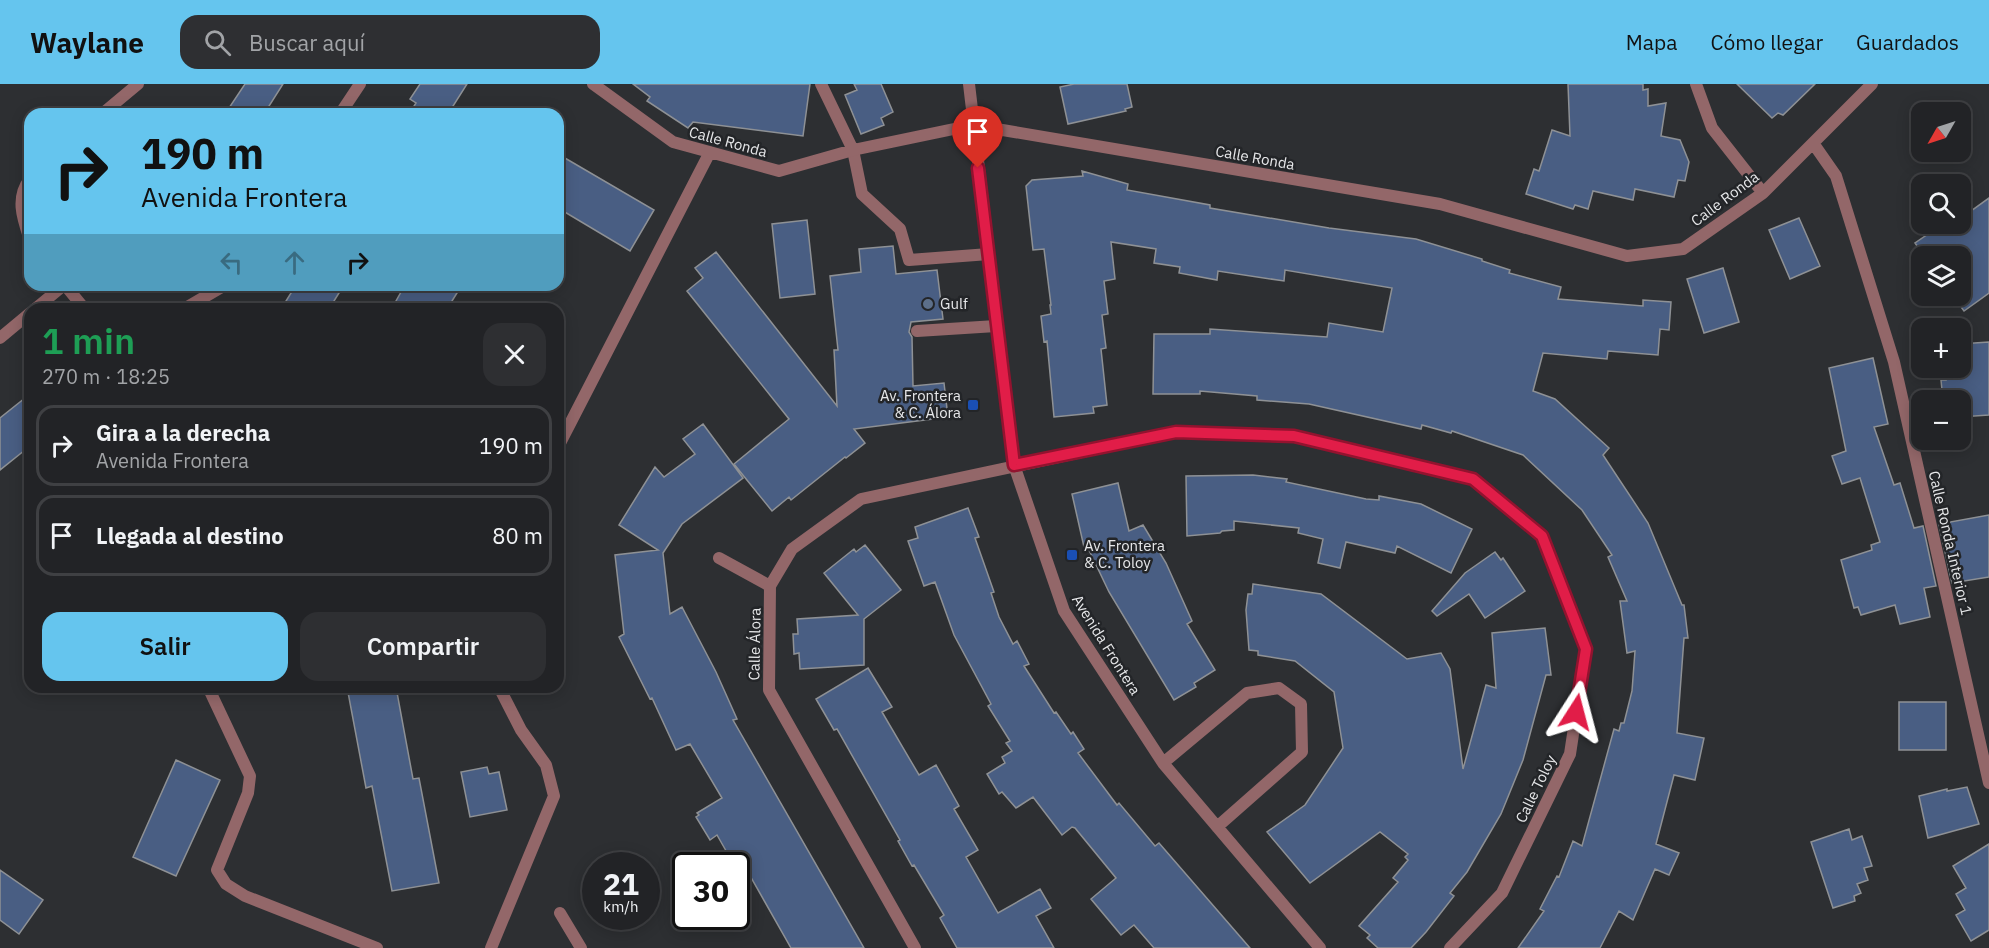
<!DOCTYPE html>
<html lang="es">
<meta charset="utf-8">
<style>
body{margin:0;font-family:"IBM Plex Sans",sans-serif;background:#2e2f32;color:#f1f3f6;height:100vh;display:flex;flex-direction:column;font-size:22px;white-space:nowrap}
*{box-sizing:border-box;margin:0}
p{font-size:20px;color:#a2a4a7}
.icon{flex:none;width:33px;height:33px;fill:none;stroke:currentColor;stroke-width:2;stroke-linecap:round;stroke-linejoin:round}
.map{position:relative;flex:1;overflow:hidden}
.sheet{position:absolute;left:24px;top:219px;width:540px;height:390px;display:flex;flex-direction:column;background:#222326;border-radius:18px;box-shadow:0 3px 15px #0003,0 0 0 2px #3f4043}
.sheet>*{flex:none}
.top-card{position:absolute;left:24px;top:24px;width:540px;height:183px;border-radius:18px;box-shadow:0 3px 15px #0003,0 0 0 2px #3f4043;background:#65c5ee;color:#111;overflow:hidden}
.needle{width:39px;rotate:231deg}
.controls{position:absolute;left:1911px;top:18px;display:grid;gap:12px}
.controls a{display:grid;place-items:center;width:60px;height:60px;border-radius:12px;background:#222326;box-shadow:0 3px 15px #0003,0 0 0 2px #3f4043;font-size:30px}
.speed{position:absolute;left:582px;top:768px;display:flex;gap:12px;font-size:30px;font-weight:700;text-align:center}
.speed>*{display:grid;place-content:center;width:78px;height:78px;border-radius:50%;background:#222326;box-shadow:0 3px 15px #0003,0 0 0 2px #3f4043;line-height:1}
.speed small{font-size:15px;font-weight:400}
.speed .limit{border:3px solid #111;border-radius:9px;background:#fff;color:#111}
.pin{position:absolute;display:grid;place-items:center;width:51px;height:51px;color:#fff;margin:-62px -26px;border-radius:50% 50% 50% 0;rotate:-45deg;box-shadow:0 0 6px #0007}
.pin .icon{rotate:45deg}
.me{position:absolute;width:66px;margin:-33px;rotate:9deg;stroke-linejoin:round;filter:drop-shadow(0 0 4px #0008)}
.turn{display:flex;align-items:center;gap:21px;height:126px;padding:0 18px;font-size:27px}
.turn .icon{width:78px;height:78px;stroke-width:2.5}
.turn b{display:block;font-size:42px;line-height:51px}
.lanes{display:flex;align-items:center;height:57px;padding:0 18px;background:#0003;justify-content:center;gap:30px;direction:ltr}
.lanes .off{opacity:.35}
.round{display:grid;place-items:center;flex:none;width:63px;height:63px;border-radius:18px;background:#2e2f32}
.head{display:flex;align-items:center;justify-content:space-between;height:102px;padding:0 18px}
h1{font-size:36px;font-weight:600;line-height:45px;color:#1e9e55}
.action{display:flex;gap:12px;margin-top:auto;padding:12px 18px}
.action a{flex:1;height:69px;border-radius:18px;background:#65c5ee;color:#111;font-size:24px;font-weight:600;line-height:69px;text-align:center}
.action a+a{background:#2e2f32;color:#f1f3f6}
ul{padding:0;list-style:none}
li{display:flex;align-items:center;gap:18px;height:81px;margin:0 12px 9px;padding:0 6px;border:3px solid #3f4043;border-radius:18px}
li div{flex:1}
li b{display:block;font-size:22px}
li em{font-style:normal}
header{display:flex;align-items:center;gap:36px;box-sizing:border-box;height:84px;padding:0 30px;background:#65c5ee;color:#111}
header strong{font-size:28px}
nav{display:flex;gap:33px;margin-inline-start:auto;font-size:21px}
.search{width:420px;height:54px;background:#2e2f32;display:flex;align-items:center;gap:15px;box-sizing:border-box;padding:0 21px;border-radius:18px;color:#a2a4a7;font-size:22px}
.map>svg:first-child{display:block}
.building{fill:#495e83;stroke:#8e9195;stroke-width:1.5}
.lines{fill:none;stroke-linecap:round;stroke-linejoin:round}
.lane{stroke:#936769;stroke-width:12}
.street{stroke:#936769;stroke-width:12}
.route-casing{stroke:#92132f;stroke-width:15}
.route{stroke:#e11d48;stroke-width:10}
.service-dot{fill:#5c6f8a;stroke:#232528;stroke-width:2}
.transit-dot{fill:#1a4fb4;stroke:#232528;stroke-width:2}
.labels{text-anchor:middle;stroke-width:5;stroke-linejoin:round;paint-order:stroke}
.street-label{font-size:15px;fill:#e6e7e9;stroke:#232528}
.poi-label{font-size:15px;fill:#e6e7e9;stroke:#232528;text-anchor:start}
</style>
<header>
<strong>Waylane</strong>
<div class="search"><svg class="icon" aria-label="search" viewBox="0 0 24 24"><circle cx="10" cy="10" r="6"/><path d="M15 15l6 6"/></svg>Buscar aquí</div>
<nav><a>Mapa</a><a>Cómo llegar</a><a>Guardados</a></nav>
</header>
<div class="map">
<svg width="1989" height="864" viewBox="0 0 1989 864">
<rect width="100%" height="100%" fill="#2d2f32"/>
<path class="building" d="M 245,0 L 283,0 L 264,30 L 225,30 Z
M 420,0 L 467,0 L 448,30 L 409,30 L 416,19 L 410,15 Z
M 633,0 L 810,0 L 803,52 L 693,38 L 688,44 L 647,17 L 650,13 Z
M 854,0 L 881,0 L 893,28 L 881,34 L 884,41 L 861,50 L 845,11 L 857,6 Z
M 1074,0 L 1127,0 L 1132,23 L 1125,25 L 1126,27 L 1068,40 L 1060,3 Z
M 1568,0 L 1643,0 L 1643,6 L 1648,5 L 1648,22 L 1666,19 L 1661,52 L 1680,56 L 1689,78 L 1685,97 L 1678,96 L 1674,113 L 1635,105 L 1633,116 L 1593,107 L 1588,125 L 1575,121 L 1573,125 L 1526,110 L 1534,85 L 1539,87 L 1552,46 L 1570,52 Z
M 1737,0 L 1815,0 L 1783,31 L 1778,29 L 1772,34 Z
M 558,70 L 654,126 L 630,167 L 558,124 Z
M 1082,87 L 1128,100 L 1127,106 L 1210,121 L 1210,124 L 1329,144 L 1416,155 L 1482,175 L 1482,177 L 1510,186 L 1509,189 L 1561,203 L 1558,215 L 1643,222 L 1643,216 L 1671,218 L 1669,246 L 1660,245 L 1658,271 L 1608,267 L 1607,275 L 1543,269 L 1533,307 L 1555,315 L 1609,364 L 1603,371 L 1648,439 L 1682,521 L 1684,521 L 1688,554 L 1684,554 L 1677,649 L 1704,654 L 1695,696 L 1674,691 L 1656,760 L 1679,769 L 1669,791 L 1655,785 L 1633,836 L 1619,827 L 1600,864 L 1518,864 L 1544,827 L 1540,825 L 1557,792 L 1559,793 L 1573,757 L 1582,762 L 1614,645 L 1619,647 L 1621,639 L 1624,639 L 1632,607 L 1635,567 L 1627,569 L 1620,517 L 1627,517 L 1608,473 L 1612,471 L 1582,426 L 1523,371 L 1452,347 L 1451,349 L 1422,341 L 1421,345 L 1309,320 L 1257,316 L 1257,312 L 1200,307 L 1200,310 L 1153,310 L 1154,250 L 1210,250 L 1210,245 L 1327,253 L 1329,239 L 1383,248 L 1392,204 L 1285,186 L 1284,197 L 1218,187 L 1217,196 L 1179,189 L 1180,183 L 1154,179 L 1156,165 L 1111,158 L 1115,195 L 1104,197 L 1108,230 L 1102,231 L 1106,264 L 1101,265 L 1107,321 L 1093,323 L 1094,329 L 1054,333 L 1047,257 L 1044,258 L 1041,232 L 1051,230 L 1050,221 L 1051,221 L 1044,165 L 1033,166 L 1026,102 L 1032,96 L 1083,92 Z
M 1989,114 L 1989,209 L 1964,227 L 1953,212 L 1960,212 L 1960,172 L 1924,172 L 1915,159 L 1943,140 L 1960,140 L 1960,135 Z
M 1799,134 L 1820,182 L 1790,195 L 1769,146 Z
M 807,136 L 815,210 L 780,214 L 772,140 Z
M 893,162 L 896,190 L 937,186 L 943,235 L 911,238 L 909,248 L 912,253 L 913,302 L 944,299 L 948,333 L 854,345 L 865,359 L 846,374 L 845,373 L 791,416 L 789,413 L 772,427 L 734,380 L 789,335 L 687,207 L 703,194 L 695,184 L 716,168 L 837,322 L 834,266 L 838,266 L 830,192 L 861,188 L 859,165 Z
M 1723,184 L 1739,238 L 1704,249 L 1687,195 Z
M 296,201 L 344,201 L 329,225 L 281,225 Z
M 405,201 L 462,201 L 447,225 L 408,225 L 396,217 Z
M 1989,258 L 1989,331 L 1960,333 L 1960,316 L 1943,316 L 1941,296 L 1946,296 L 1945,284 L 1960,284 L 1960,260 Z
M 1873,274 L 1888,340 L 1874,343 L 1894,401 L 1900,399 L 1914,444 L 1923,442 L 1936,502 L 1924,504 L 1930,533 L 1900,540 L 1895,521 L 1861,531 L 1858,523 L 1854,524 L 1841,476 L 1872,466 L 1871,461 L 1880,458 L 1860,394 L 1842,400 L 1832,372 L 1846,367 L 1829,284 Z
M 30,310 L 30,362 L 0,386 L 0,334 Z
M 703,340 L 743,394 L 682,440 L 663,469 L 670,530 L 682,523 L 716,588 L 737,635 L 733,636 L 864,864 L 791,864 L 736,767 L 729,772 L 717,751 L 710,756 L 696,733 L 699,731 L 697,729 L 722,714 L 690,660 L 676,666 L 652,614 L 650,615 L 619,553 L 624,550 L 615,471 L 658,466 L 619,441 L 655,383 L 664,393 L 695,370 L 683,355 Z
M 1253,391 L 1287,395 L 1286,398 L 1366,415 L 1379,416 L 1379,412 L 1421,420 L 1472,445 L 1451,489 L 1397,462 L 1395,469 L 1346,458 L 1340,484 L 1318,479 L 1323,455 L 1298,449 L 1299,444 L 1234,437 L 1234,446 L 1222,447 L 1220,449 L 1187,452 L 1186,392 Z
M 1118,399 L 1129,447 L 1143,441 L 1166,479 L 1192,537 L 1187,540 L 1215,586 L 1194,599 L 1196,603 L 1174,616 L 1109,508 L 1087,462 L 1084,463 L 1072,410 Z
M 968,424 L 979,453 L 975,454 L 994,508 L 991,509 L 999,533 L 1013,560 L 1017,557 L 1029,580 L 1024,582 L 1054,629 L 1056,628 L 1071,650 L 1073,648 L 1084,665 L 1078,669 L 1117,721 L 1119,719 L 1155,762 L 1159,759 L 1250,864 L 1154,864 L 1134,841 L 1121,851 L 1091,815 L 1116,794 L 1075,744 L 1072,743 L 1062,751 L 1033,713 L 1016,724 L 1002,708 L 999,710 L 987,690 L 1005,679 L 1002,673 L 1012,667 L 1006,659 L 1010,657 L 988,622 L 991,620 L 954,551 L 935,498 L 924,502 L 908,457 L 918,454 L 915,443 Z
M 1989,431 L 1989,493 L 1952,499 L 1939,440 Z
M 865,461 L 901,506 L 864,535 L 864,581 L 800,585 L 799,569 L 794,570 L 793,550 L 798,550 L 797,535 L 858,531 L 824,489 L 854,465 L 856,468 Z
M 1495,468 L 1501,476 L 1503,474 L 1525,507 L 1485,534 L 1469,510 L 1437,532 L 1432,527 L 1465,489 Z
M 1253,500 L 1321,510 L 1407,575 L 1441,569 L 1450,585 L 1463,685 L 1486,601 L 1496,604 L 1492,549 L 1545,544 L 1551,591 L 1546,591 L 1523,676 L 1501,730 L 1467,788 L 1450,809 L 1454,812 L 1426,848 L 1411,864 L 1378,864 L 1367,854 L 1370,851 L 1359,842 L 1398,798 L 1393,794 L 1408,776 L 1405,773 L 1408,770 L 1380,748 L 1310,799 L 1267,748 L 1305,721 L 1343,664 L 1334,608 L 1295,577 L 1258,571 L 1258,567 L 1249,566 L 1246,526 L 1248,510 L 1252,510 Z
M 868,584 L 892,623 L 882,628 L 919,691 L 936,681 L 959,722 L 954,725 L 978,766 L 966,773 L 998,829 L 1040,805 L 1051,824 L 1036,832 L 1054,864 L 957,864 L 940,834 L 944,831 L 914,781 L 912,782 L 898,757 L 900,756 L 837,645 L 834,646 L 816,615 Z
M 347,603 L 396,603 L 413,695 L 419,694 L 439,799 L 392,807 L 372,702 L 366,704 Z
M 1899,618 L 1946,618 L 1946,666 L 1899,666 Z
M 176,676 L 220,696 L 176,792 L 133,773 Z
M 487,683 L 489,690 L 499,688 L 507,726 L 470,733 L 461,688 Z
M 1967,703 L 1979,740 L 1928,754 L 1919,712 L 1947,705 L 1947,707 Z
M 1849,745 L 1852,756 L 1862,752 L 1872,782 L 1864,784 L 1868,796 L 1857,800 L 1861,809 L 1854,812 L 1855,817 L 1833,824 L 1811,758 Z
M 1989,760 L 1989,846 L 1971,857 L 1956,831 L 1965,826 L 1956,810 L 1966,804 L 1953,782 Z
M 0,786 L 43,816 L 19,850 L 0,836 Z"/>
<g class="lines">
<path class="lane" d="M 853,66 L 862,110 L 900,145 L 909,176 L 989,170
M 917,247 L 996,242
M 560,829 L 581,864"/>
<path class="street" d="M 593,0 L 673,58 L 779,87 L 853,66 L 973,41 L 1440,120 L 1627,172 L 1683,165 L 1763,109 L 1872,0
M 821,0 L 853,66
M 969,0 L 1014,381 L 1064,527 L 1163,679 L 1320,864
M 1696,0 L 1712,44 L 1763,109
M 102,30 L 138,0
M 340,30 L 360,0
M 1813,59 L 1836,92 L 1894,278 L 1989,699
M 30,95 C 15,114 23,135 30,156
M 65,201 L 83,223 L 88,225
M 35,225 L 64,201
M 184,225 L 225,201
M 0,254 L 30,229
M 558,363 L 710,68
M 719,474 L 770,502
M 208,603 L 250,692 L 248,709 L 217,786 L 226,800 L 245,812 L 377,864
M 1163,679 L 1247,609 L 1279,604 L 1301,620 L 1302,668 L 1217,743
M 491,864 L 554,712 L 546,681 L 521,646 L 499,603
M 915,864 L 769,606 L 770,502 L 792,465 L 861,415 L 1176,348 L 1294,352 L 1473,395 L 1542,452 L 1586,565 L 1570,670 L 1502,809 L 1450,864"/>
</g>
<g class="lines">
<defs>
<path id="route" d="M 978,84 L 1014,381 L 1176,348 L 1294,352 L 1473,395 L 1542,452 L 1586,565 L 1576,628"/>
</defs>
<use href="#route" class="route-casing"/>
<use href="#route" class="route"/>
</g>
<circle class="service-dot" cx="928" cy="220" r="6"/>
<g class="transit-dot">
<rect x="967" y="315" width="12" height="12" rx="3"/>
<rect x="1066" y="465" width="12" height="12" rx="3"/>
</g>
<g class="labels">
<g class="street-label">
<text transform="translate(728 58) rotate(15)" y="5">Calle Ronda</text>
<text transform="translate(1255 74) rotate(10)" y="5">Calle Ronda</text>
<text transform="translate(1725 115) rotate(-37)" y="5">Calle Ronda</text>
<text transform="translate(1950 459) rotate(77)" y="5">Calle Ronda Interior 1</text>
<text transform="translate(755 560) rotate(-89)" y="5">Calle Álora</text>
<text transform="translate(1106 561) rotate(58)" y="5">Avenida Frontera</text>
<text transform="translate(1536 705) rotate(-64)" y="5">Calle Toloy</text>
</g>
<g class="poi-label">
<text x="940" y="225">Gulf</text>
<text x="961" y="317" text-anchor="end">Av. Frontera<tspan x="961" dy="17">&amp; C. Álora</tspan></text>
<text x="1084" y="467">Av. Frontera<tspan x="1084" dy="17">&amp; C. Toloy</tspan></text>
</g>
</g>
</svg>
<div class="controls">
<a><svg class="needle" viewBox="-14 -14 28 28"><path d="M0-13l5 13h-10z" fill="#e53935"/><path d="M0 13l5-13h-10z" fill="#a2a4a7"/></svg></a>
<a><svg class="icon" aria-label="search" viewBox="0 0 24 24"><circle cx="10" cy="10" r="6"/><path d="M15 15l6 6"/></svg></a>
<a><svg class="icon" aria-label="layers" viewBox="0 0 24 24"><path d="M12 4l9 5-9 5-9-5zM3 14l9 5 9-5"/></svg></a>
<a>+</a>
<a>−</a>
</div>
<div class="speed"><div>21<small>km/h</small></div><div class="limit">30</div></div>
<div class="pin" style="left:978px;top:84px;background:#d93025"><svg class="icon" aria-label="arrive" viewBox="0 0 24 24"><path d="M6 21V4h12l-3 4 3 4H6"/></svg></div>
<svg class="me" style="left:1576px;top:628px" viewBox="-20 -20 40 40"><path d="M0-17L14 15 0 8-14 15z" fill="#e11d48" stroke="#fff" stroke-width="4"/></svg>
<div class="top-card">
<div class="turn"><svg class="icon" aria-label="right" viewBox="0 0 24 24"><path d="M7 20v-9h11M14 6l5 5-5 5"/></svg><div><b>190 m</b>Avenida Frontera</div></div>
<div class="lanes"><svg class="icon off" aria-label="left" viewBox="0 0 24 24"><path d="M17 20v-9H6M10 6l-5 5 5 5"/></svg><svg class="icon off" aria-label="ahead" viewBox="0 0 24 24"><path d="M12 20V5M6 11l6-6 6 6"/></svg><svg class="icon" aria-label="right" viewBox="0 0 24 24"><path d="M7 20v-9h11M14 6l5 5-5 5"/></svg></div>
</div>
<section class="sheet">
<div class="head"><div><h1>1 min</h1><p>270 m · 18:25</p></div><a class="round"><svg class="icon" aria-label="close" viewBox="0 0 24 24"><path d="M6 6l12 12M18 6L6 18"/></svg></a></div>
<ul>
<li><svg class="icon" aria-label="right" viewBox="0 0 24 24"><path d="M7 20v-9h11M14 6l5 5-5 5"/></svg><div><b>Gira a la derecha</b><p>Avenida Frontera</p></div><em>190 m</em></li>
<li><svg class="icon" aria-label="arrive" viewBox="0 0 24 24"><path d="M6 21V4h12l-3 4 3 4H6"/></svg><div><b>Llegada al destino</b></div><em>80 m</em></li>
</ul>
<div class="action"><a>Salir</a><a>Compartir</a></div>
</section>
</div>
